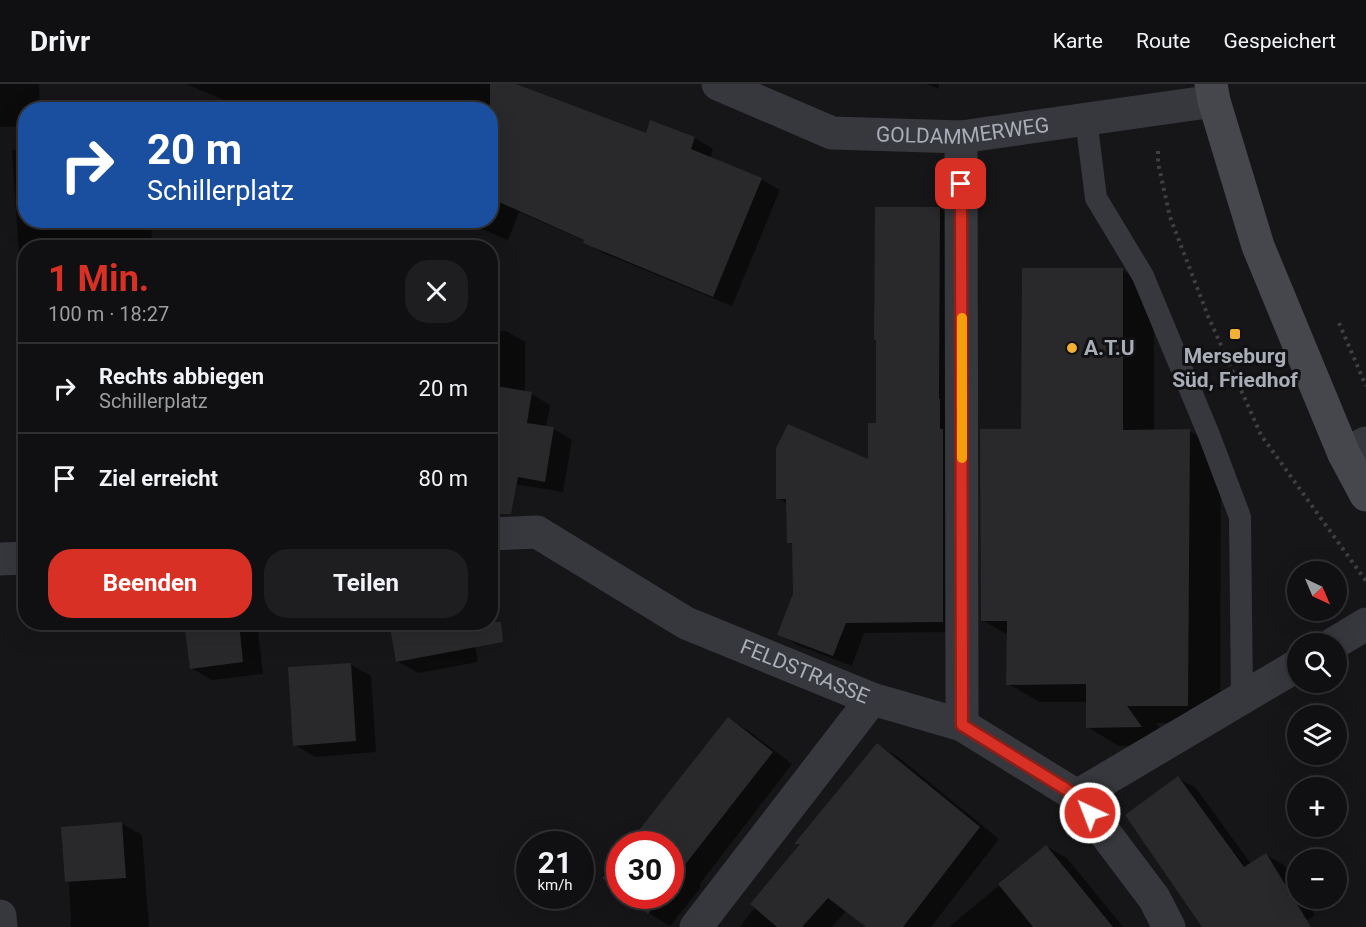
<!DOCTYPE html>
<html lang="de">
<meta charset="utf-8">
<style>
body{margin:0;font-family:Roboto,sans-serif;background:#1e1e20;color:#f1f3f6;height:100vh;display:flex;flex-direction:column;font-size:22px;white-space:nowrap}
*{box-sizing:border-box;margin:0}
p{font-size:20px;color:#9c9d9f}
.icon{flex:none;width:33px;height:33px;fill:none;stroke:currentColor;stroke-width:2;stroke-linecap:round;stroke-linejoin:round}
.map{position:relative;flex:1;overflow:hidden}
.panel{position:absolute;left:18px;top:156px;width:480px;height:390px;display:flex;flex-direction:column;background:#101012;border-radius:24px;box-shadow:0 6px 24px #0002,0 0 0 2px #303032}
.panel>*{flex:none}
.hud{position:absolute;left:18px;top:18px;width:480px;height:126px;border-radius:24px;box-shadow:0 6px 24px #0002,0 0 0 2px #303032;background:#1a4fa0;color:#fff;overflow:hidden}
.needle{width:39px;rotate:136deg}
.buttons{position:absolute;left:1287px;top:477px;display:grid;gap:12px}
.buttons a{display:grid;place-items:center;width:60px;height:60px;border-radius:50%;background:#101012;box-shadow:0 6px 24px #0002,0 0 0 2px #303032;font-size:30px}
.speed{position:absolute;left:516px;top:747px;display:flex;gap:12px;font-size:30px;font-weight:700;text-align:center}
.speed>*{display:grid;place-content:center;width:78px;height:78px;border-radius:50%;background:#101012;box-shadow:0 6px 24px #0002,0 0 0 2px #303032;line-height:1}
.speed small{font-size:15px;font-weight:400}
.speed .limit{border:9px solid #d22;background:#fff;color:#111}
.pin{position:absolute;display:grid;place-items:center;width:51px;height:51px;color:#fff;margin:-26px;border-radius:12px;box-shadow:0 3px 9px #0006}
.me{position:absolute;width:66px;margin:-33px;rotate:317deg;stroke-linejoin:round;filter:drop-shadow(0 0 4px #0008)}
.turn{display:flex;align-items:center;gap:21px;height:126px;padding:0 30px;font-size:27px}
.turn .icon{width:78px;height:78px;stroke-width:2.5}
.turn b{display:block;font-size:42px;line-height:51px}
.round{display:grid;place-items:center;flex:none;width:63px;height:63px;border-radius:24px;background:#1e1e20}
.overview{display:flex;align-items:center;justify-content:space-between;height:102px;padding:0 30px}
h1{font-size:36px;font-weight:700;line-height:45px;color:#d93025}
.button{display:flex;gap:12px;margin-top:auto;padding:12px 30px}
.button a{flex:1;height:69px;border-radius:24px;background:#d93025;color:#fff;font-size:24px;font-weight:700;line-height:69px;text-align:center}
.button a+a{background:#1e1e20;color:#f1f3f6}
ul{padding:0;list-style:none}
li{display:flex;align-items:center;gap:18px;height:90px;padding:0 30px;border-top:2px solid #303032}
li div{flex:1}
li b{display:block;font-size:22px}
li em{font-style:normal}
header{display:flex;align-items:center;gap:36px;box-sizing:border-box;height:84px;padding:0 30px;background:#101012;border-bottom:2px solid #303032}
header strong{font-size:28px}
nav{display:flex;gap:33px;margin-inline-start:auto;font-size:21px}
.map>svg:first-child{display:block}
.shadow{fill:#0007}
.building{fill:#29292c}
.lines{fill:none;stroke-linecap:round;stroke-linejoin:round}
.path{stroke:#3d3f44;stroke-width:4;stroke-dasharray:3 4.5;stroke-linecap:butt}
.lane{stroke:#37383d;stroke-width:22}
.street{stroke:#37383d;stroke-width:33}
.secondary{stroke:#45474d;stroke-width:33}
.route-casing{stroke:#8d1f18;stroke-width:15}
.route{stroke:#d93025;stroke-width:10}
.slow{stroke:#f59e0b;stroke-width:10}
.poi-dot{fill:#f2b134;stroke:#111113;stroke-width:2}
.labels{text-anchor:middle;stroke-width:6;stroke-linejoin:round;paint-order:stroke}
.street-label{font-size:21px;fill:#a8adb8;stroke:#111113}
.poi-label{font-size:21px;font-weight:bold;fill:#a8adb8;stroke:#111113;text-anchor:start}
</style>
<header>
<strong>Drivr</strong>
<nav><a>Karte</a><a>Route</a><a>Gespeichert</a></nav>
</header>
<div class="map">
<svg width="1366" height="843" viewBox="0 0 1366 843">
<rect width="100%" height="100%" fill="#161618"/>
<path class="shadow" d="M 0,0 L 39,0 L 40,26 L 26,26 L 26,42 L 0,43 Z
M 186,0 L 512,0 L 647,51 L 695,54 L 713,65 L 710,75 L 761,95 L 780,106 L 732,222 L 603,169 L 585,157 L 519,128 L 508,156 L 459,136 L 490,136 L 490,26 L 247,26 Z
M 926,0 L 939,0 L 939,5 Z
M 26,65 L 26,136 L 151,136 L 152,164 L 26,164 L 26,234 L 23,233 L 12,66 Z
M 940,125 L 958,135 L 961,548 L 864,549 L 852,582 L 797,561 L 779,550 L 795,510 L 794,461 L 788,458 L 788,420 L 777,414 L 870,377 L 877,341 Z
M 1122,186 L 1154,204 L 1154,347 L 1189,347 L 1221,365 L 1220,640 L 1156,639 L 1172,661 L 1119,662 L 1087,643 L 1087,618 L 1040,618 L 1008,600 L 1008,551 L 982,536 L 1023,346 Z
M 490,247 L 506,247 L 525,258 L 525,309 L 532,310 L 550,321 L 546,344 L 554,345 L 572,356 L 563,408 L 490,396 Z
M 185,538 L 257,538 L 263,590 L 212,596 L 191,584 Z
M 471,538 L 478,578 L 418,589 L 397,577 Z
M 350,580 L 371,592 L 376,668 L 315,673 L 295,661 Z
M 729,635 L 749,647 L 792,680 L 699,801 L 701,803 L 670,842 L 650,830 L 626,812 L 670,812 L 670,760 L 627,760 L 633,753 L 635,755 Z
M 877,661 L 897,672 L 999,755 L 931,843 L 868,843 L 847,826 L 832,843 L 740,843 Z
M 1178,694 L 1196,704 L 1251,780 L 1266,771 L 1284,781 L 1298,803 L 1298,814 L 1304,814 L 1315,831 L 1298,843 L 1204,843 Z
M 121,739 L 142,751 L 149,843 L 71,843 L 69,799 L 66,798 Z
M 1046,762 L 1067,774 L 1123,843 L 949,843 Z
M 620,770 L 620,806 L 602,792 Z"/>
<path class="building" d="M 490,0 L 516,0 L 646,49 L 650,36 L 695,53 L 691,65 L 762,94 L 713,213 L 583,159 L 584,156 L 490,114 Z
M 875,123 L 940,123 L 939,315 L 940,315 L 940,345 L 943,345 L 943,538 L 846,539 L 833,572 L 777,551 L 793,510 L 792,459 L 787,459 L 786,415 L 776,415 L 776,364 L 788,340 L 868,375 L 868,339 L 876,339 L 876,256 L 874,256 Z
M 1022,184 L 1123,184 L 1123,346 L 1190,345 L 1188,622 L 1127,622 L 1142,643 L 1086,644 L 1086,600 L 1006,601 L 1007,537 L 981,537 L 980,345 L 1021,345 Z
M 490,301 L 532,308 L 527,339 L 554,343 L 545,398 L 518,393 L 511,430 L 490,430 Z
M 184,538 L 239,538 L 243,578 L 190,585 Z
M 389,538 L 501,538 L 503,558 L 396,578 Z
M 351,579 L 356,657 L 293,662 L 288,583 Z
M 728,633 L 773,668 L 670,800 L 670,760 L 628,760 Z
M 877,659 L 980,743 L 903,843 L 866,843 L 828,814 L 802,843 L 777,843 L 750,820 L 800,760 L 794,760 Z
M 1178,692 L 1244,783 L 1266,769 L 1311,843 L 1202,843 L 1125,731 Z
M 122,738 L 126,794 L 65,798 L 61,743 Z
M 1046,761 L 1113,843 L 1033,843 L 998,800 Z
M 620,772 L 620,808 L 602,794 Z
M 624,812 L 662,812 L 648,830 Z"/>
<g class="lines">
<path class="path" d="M 1158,67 L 1158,79 L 1170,133 L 1208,232 L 1261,351 L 1366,497
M 1339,239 L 1366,302"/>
<path class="lane" d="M 1086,35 L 1096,114 L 1143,192 L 1209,351 L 1240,433 L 1242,614"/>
<g class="street">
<path id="s1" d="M 718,0 L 832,49 L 961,53 L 1214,17"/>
<path d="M 961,53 L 962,641"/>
<path d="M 1344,370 L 1366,359"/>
<path id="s2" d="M 490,450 L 537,448 L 686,539 L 872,615 L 962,641 L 1077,712 L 1298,581"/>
<path d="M 0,475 L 26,474"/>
<path d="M 1333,560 L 1366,540"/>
<path d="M 1077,712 L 1154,814 L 1169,843"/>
<path d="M 0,832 L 1,843"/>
<path d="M 696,843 L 872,615"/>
</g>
<path class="secondary" d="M 1211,0 L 1214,17 L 1258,162 L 1344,370 L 1366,411"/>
</g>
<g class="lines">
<defs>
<path id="route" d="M 961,100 L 962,641 L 1077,712 L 1090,729"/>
</defs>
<use href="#route" class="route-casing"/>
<use href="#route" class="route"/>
<path class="slow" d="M 962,234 L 962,374"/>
</g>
<g class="poi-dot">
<rect x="1229" y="244" width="12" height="12" rx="3"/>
<circle cx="1072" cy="264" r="6"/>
</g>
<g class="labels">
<g class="street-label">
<text dy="7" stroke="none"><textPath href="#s1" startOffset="255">GOLDAMMERWEG</textPath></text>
<text dy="7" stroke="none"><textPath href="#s2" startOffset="350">FELDSTRASSE</textPath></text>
</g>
<g class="poi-label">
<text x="1084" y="271">A.T.U</text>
<text x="1235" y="279" text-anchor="middle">Merseburg<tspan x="1235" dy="24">Süd, Friedhof</tspan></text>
</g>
</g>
</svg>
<div class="buttons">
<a><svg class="needle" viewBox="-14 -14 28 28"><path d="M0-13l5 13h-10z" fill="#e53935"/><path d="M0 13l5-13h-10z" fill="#9c9d9f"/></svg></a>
<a><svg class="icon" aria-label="search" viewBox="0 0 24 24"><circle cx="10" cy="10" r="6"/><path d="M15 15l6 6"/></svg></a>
<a><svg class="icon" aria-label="layers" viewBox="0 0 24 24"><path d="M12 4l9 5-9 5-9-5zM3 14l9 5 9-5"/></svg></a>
<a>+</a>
<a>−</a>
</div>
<div class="speed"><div>21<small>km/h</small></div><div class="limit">30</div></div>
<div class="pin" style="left:961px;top:100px;background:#d93025"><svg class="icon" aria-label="arrive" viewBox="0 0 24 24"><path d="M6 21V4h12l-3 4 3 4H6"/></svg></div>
<svg class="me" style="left:1090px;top:729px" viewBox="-20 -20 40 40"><circle r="17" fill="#d93025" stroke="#fff" stroke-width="3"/><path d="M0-11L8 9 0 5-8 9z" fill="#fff"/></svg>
<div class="hud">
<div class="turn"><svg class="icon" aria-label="right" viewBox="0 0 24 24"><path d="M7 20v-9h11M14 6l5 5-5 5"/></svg><div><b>20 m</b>Schillerplatz</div></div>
</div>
<section class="panel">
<div class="overview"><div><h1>1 Min.</h1><p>100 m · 18:27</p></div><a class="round"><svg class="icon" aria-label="close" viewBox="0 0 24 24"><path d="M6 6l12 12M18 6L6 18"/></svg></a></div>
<ul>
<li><svg class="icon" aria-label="right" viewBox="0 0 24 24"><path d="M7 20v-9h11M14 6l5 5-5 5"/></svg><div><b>Rechts abbiegen</b><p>Schillerplatz</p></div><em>20 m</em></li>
<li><svg class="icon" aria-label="arrive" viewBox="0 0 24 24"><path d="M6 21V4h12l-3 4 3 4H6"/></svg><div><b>Ziel erreicht</b></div><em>80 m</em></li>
</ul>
<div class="button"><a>Beenden</a><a>Teilen</a></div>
</section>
</div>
